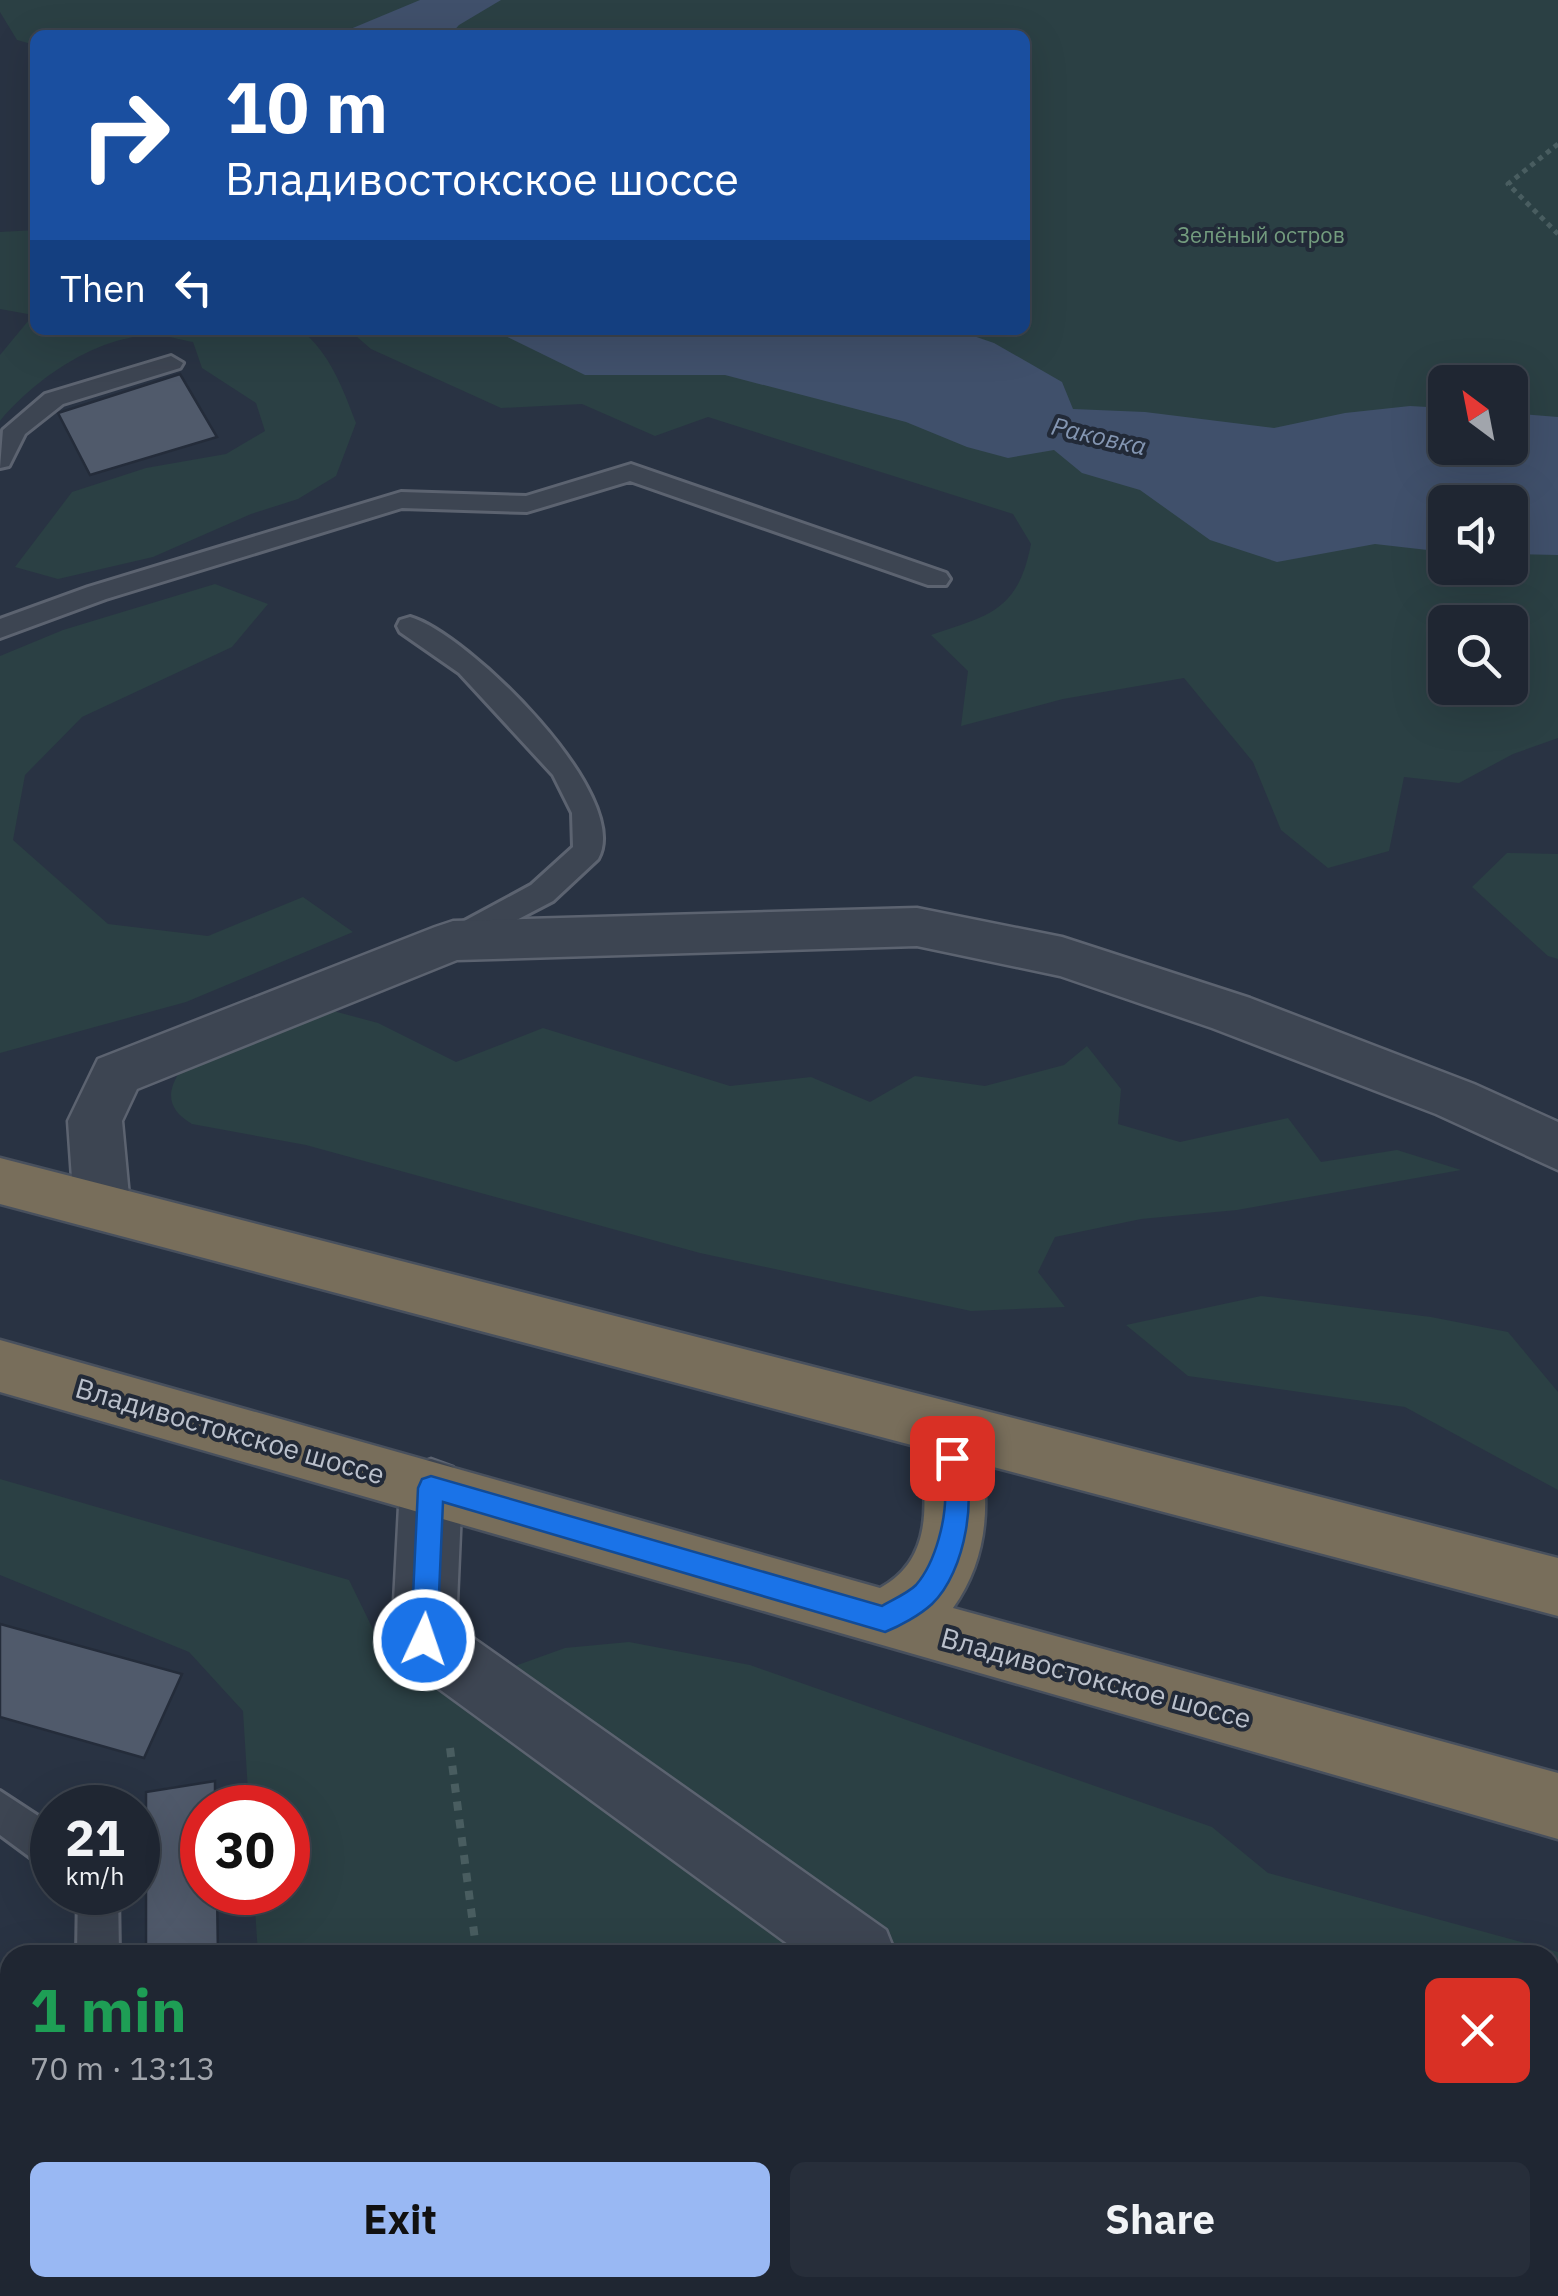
<!DOCTYPE html>
<meta charset="utf-8">
<style>
body{margin:0;font-family:"IBM Plex Sans",sans-serif;background:#272e3a;color:#f1f3f6;height:100vh;display:flex;flex-direction:column;font-size:38px;white-space:nowrap}
*{box-sizing:border-box;margin:0}
p{font-size:32px;color:#a1a5ac}
.icon{flex:none;width:55px;height:55px;fill:none;stroke:currentColor;stroke-width:2;stroke-linecap:round;stroke-linejoin:round}
.map{position:relative;flex:1;overflow:hidden}
.panel{position:absolute;left:0px;top:1945px;width:1560px;height:352px;display:flex;flex-direction:column;background:#1f2632;border-radius:30px 30px 0 0;box-shadow:0 10px 40px #0002,0 0 0 2px #3c434d}
.panel>*{flex:none}
.top-card{position:absolute;left:30px;top:30px;width:1000px;height:305px;border-radius:15px;box-shadow:0 10px 40px #0002,0 0 0 2px #3c434d;background:#1a4fa0;color:#fff;overflow:hidden}
.needle{width:65px;rotate:328deg}
.fabs{position:absolute;left:1428px;top:365px;display:grid;gap:20px}
.fabs a{display:grid;place-items:center;width:100px;height:100px;border-radius:15px;background:#1f2632;box-shadow:0 10px 40px #0002,0 0 0 2px #3c434d;font-size:50px}
.speed{position:absolute;left:30px;top:1785px;display:flex;gap:20px;font-size:50px;font-weight:700;text-align:center}
.speed>*{display:grid;place-content:center;width:130px;height:130px;border-radius:50%;background:#1f2632;box-shadow:0 10px 40px #0002,0 0 0 2px #3c434d;line-height:1}
.speed small{font-size:25px;font-weight:400}
.speed .limit{border:15px solid #d22;background:#fff;color:#111}
.pin{position:absolute;display:grid;place-items:center;width:85px;height:85px;color:#fff;margin:-42px;border-radius:20px;box-shadow:0 5px 15px #0006}
.me{position:absolute;width:110px;margin:-55px;rotate:3deg;stroke-linejoin:round;filter:drop-shadow(0 0 8px #0008)}
.turn{display:flex;align-items:center;gap:35px;height:210px;padding:0 30px;font-size:45px}
.turn .icon{width:130px;height:130px;stroke-width:2.5}
.turn b{display:block;font-size:70px;line-height:85px}
.then{display:flex;align-items:center;height:95px;padding:0 30px;background:#0003;gap:20px;font-size:38px}
.round{display:grid;place-items:center;flex:none;width:105px;height:105px;border-radius:15px;background:#272e3a}
.summary{display:flex;align-items:center;justify-content:space-between;height:170px;padding:0 30px}
h1{font-size:60px;font-weight:700;line-height:75px;color:#1e9e55}
.action{display:flex;gap:20px;margin-top:auto;padding:20px 30px}
.action a{flex:1;height:115px;border-radius:15px;background:#99b8f3;color:#111;font-size:40px;font-weight:700;line-height:115px;text-align:center}
.action a+a{background:#272e3a;color:#f1f3f6}
.map>svg:first-child{display:block}
.green{fill:#2b4044;fill-rule:evenodd}
.water{fill:#40506b}
.building{fill:#505a6b;stroke:#242c3a;stroke-width:2.5}
.lines{fill:none;stroke-linecap:round;stroke-linejoin:round}
.lane-casing{stroke:#5c6370;stroke-width:6}
.street-casing{stroke:#5c6370;stroke-width:5}
.highway-casing{stroke:#48505d;stroke-width:5}
.path-far1{stroke:#495d60;stroke-width:5;stroke-dasharray:5 5;stroke-linecap:butt}
.path{stroke:#495d60;stroke-width:8;stroke-dasharray:9 9;stroke-linecap:butt}
.lane{fill:#3d4552;fill-rule:evenodd}
.street{fill:#3d4552;fill-rule:evenodd}
.highway{fill:#786e5b;fill-rule:evenodd}
.route{fill:#1a73e8;stroke:#114b97;stroke-width:2.5}
.labels{text-anchor:middle;stroke-width:8;stroke-linejoin:round;paint-order:stroke}
.far-park-label{font-size:22px;fill:#739c7e;stroke:#222a38}
.far-water-label{font-size:25px;font-style:italic;fill:#8496b2;stroke:#222a38}
.street-label{font-size:28px;fill:#bbc1cc;stroke:#222a38}
</style>
<div class="map">
<svg width="1558" height="2296" viewBox="0 0 1558 2296">
<rect width="100%" height="100%" fill="#293343"/>
<path class="green" d="M 0,0 L 1558,0 L 1558,738 L 1513,754 L 1459,783 L 1404,777 L 1389,851 L 1328,868 L 1281,830 L 1253,762 L 1184,678 L 1063,699 L 961,726 L 968,671 L 931,635 C 990,615 1018,611 1031,544 L 1013,514 L 708,417 L 655,436 L 582,404 L 501,408 L 371,349 L 349,330 L 1025,330 L 1025,35 L 35,35 L 35,45 L 17,40 L 0,12 ZM 1445,382 L 1510,382 L 1510,448 L 1445,448 ZM 1445,502 L 1510,502 L 1510,568 L 1445,568 ZM 1445,622 L 1510,622 L 1510,688 L 1445,688 Z
M 35,230 L 35,330 L 301,330 C 330,353 343,389 356,423 L 336,476 L 298,499 L 251,514 L 153,557 L 58,579 L 15,567 L 72,492 L 146,468 L 226,454 L 265,431 L 256,403 L 202,368 L 193,342 C 181,340 166,335 154,335 C 96,336 35,379 0,421 L 0,355 L 33,315 L 0,309 L 0,232 Z
M 215,584 L 268,604 L 232,647 L 82,717 L 25,775 L 13,840 L 108,924 L 208,936 L 303,897 L 353,932 L 186,1002 L 0,1053 L 0,656 L 63,630 Z
M 1507,853 L 1558,854 L 1558,959 L 1548,956 L 1472,887 Z
M 326,1009 L 378,1023 L 456,1062 L 543,1028 L 730,1086 L 811,1077 L 870,1102 L 915,1076 L 985,1086 L 1064,1065 L 1087,1046 L 1121,1089 L 1118,1124 L 1180,1142 L 1288,1118 L 1321,1162 L 1397,1150 L 1461,1170 L 1237,1210 L 1141,1219 L 1055,1237 L 1038,1272 L 1065,1307 L 971,1311 L 700,1253 L 306,1145 L 192,1124 C 168,1110 165,1093 181,1070 Z
M 1261,1296 L 1431,1317 L 1508,1332 L 1558,1392 L 1558,1490 L 1405,1407 L 1188,1376 L 1126,1325 Z
M 0,1479 L 349,1580 L 386,1656 L 443,1692 L 565,1648 L 629,1642 L 750,1665 L 1212,1827 L 1268,1873 L 1558,1952 L 1558,2296 L 1133,2296 L 1136,2288 L 1550,2288 L 1550,1955 L 258,1955 L 254,1893 L 288,1892 L 288,1808 L 249,1807 L 243,1711 L 189,1652 L 0,1575 Z
M 274,2288 L 913,2288 L 921,2296 L 274,2296 Z"/>
<path class="water" d="M 420,0 L 501,0 L 459,25 L 450,35 L 336,35 Z
M 493,330 L 956,330 L 994,343 L 1062,382 L 1073,409 L 1145,412 L 1274,428 L 1345,413 L 1410,406 L 1445,408 L 1445,448 L 1510,448 L 1510,413 L 1558,417 L 1558,555 L 1510,554 L 1510,502 L 1445,502 L 1445,552 L 1375,544 L 1277,562 L 1210,540 L 1140,490 L 1082,473 L 1054,450 L 1008,458 L 967,447 L 906,422 L 725,375 L 585,375 Z"/>
<path class="building" d="M 180,374 L 217,437 L 90,475 L 58,413 Z
M 0,1624 L 182,1674 L 144,1758 L 0,1717 Z
M 215,1781 L 215,1808 L 202,1808 L 202,1892 L 217,1892 L 218,1955 L 146,1955 L 146,1792 Z"/>
<g class="lines">
<defs>
<path id="lane" d="M 171,356 L 183,363 L 180,368 L 63,404 L 25,434 L 9,466 L 0,468 L 3,430 L 45,394 Z
M 631,464 L 946,573 L 950,579 L 946,585 L 928,585 L 630,481 L 527,512 L 402,508 L 106,599 L 0,638 L 0,619 L 88,587 L 401,492 L 526,496 Z
M 410,617 C 467,633 634,796 598,859 L 553,901 L 455,952 L 444,948 L 440,940 L 444,932 L 531,885 L 573,847 L 572,813 L 553,775 L 459,673 L 400,632 L 397,626 L 400,620 Z
M 0,1791 L 52,1825 L 52,1869 L 38,1863 L 0,1835 Z
M 78,1892 L 118,1892 L 119,1955 L 77,1955 Z
M 74,2288 L 118,2288 L 118,2296 L 74,2296 Z"/>
<path id="street" d="M 917,908 L 1062,937 L 1250,998 L 1474,1084 L 1558,1122 L 1558,1170 L 1436,1114 L 1212,1028 L 1060,976 L 917,946 L 457,960 L 137,1089 L 122,1121 L 130,1207 L 122,1224 L 102,1230 L 82,1224 L 74,1207 L 68,1121 L 98,1059 L 435,927 L 453,921 Z
M 431,1459 L 453,1467 L 462,1487 L 456,1626 L 886,1930 L 896,1955 L 803,1955 L 401,1661 L 392,1640 L 400,1487 L 409,1467 Z
M 1558,2208 L 1558,2283 L 1550,2286 L 1550,2211 Z
M 1406,2288 L 1491,2288 L 1487,2296 L 1410,2296 Z"/>
<path id="highway" d="M 0,1158 L 1558,1558 L 1558,1616 L 982,1464 C 990,1515 984,1565 953,1608 L 1558,1773 L 1558,1839 L 0,1392 L 0,1340 L 880,1588 C 934,1559 927,1500 919,1447 L 0,1204 Z"/>
</defs>
<use href="#lane" class="lane-casing"/>
<use href="#street" class="street-casing"/>
<use href="#highway" class="highway-casing"/>
<path class="path-far1" d="M 1558,144 L 1508,184 L 1558,234"/>
<path class="path" d="M 450,1748 L 477,1955
M 520,2288 L 521,2296"/>
<use href="#lane" class="lane"/>
<use href="#street" class="street"/>
<use href="#highway" class="highway"/>
</g>
<path class="route" d="M 952,1446 L 960,1450 C 979,1490 966,1572 932,1604 C 920,1615 900,1626 885,1632 L 443,1502 L 437,1640 L 433,1648 L 424,1652 L 414,1648 L 411,1640 L 418,1488 L 422,1479 L 431,1476 L 882,1606 C 892,1600 908,1593 916,1585 C 936,1562 947,1517 945,1488 C 945,1474 937,1463 943,1450 Z"/>
<g class="labels">
<g class="far-park-label">
<text x="1261" y="243">Зелёный остров</text>
</g>
<g class="far-water-label">
<text transform="translate(1099 436) rotate(13)" y="9">Раковка</text>
</g>
<g class="street-label">
<text transform="translate(230 1431) rotate(16)" y="10">Владивостокское шоссе</text>
<text transform="translate(1096 1678) rotate(15)" y="10">Владивостокское шоссе</text>
</g>
</g>
</svg>
<div class="fabs">
<a><svg class="needle" viewBox="-14 -14 28 28"><path d="M0-13l5 13h-10z" fill="#e53935"/><path d="M0 13l5-13h-10z" fill="#a1a5ac"/></svg></a>
<a><svg class="icon" aria-label="sound" viewBox="0 0 24 24"><path d="M4 9h4l5-4v14l-5-4H4zM17 9q2 3 0 6"/></svg></a>
<a><svg class="icon" aria-label="search" viewBox="0 0 24 24"><circle cx="10" cy="10" r="6"/><path d="M15 15l6 6"/></svg></a>
</div>
<div class="speed"><div>21<small>km/h</small></div><div class="limit">30</div></div>
<div class="pin" style="left:952px;top:1458px;background:#d93025"><svg class="icon" aria-label="arrive" viewBox="0 0 24 24"><path d="M6 21V4h12l-3 4 3 4H6"/></svg></div>
<svg class="me" style="left:424px;top:1640px" viewBox="-20 -20 40 40"><circle r="17" fill="#1a73e8" stroke="#fff" stroke-width="3"/><path d="M0-11L8 9 0 5-8 9z" fill="#fff"/></svg>
<div class="top-card">
<div class="turn"><svg class="icon" aria-label="right" viewBox="0 0 24 24"><path d="M7 20v-9h11M14 6l5 5-5 5"/></svg><div><b>10 m</b>Владивостокское шоссе</div></div>
<div class="then">Then<svg class="icon" aria-label="left" viewBox="0 0 24 24"><path d="M17 20v-9H6M10 6l-5 5 5 5"/></svg></div>
</div>
<section class="panel">
<div class="summary"><div><h1>1 min</h1><p>70 m · 13:13</p></div><a class="round" style="background:#d93025;color:#fff"><svg class="icon" aria-label="close" viewBox="0 0 24 24"><path d="M6 6l12 12M18 6L6 18"/></svg></a></div>
<div class="action"><a>Exit</a><a>Share</a></div>
</section>
</div>
